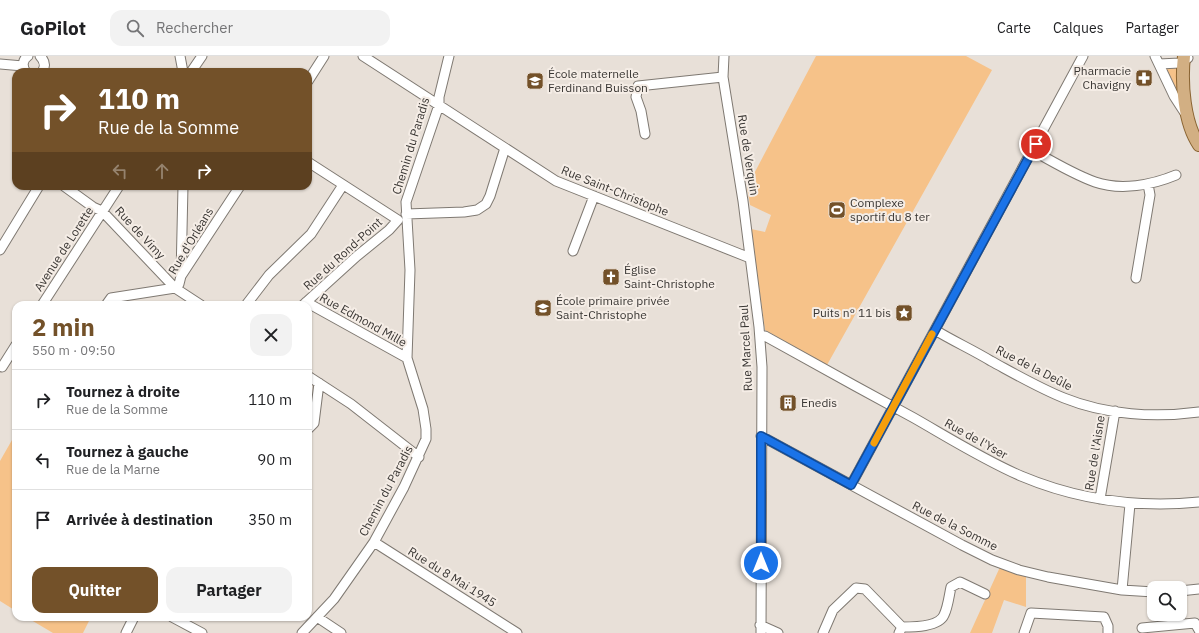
<!DOCTYPE html>
<html lang="fr">
<meta charset="utf-8">
<style>
body{margin:0;font-family:"IBM Plex Sans",sans-serif;background:#f2f2f2;color:#202124;height:100vh;display:flex;flex-direction:column;font-size:15px;white-space:nowrap}
*{box-sizing:border-box;margin:0}
p{font-size:13px;color:#757577}
.icon{flex:none;width:22px;height:22px;fill:none;stroke:currentColor;stroke-width:2;stroke-linecap:round;stroke-linejoin:round}
.map{position:relative;flex:1;overflow:hidden}
.side{position:absolute;left:12px;top:245px;width:300px;height:320px;display:flex;flex-direction:column;background:#fff;border-radius:12px;box-shadow:0 1px 3px #0004}
.side>*{flex:none}
.guide{position:absolute;left:12px;top:12px;width:300px;height:122px;border-radius:12px;box-shadow:0 1px 3px #0004;background:#735129;color:#fff;overflow:hidden}
.tools{position:absolute;left:1147px;top:525px;display:grid;gap:8px}
.tools a{display:grid;place-items:center;width:40px;height:40px;border-radius:8px;background:#fff;box-shadow:0 1px 3px #0004;font-size:20px}
.pin{position:absolute;display:grid;place-items:center;width:34px;height:34px;color:#fff;margin:-17px;border:2px solid #fff;border-radius:50%;box-shadow:0 1px 4px #0007}
.me{position:absolute;width:44px;margin:-22px;rotate:0deg;stroke-linejoin:round;filter:drop-shadow(0 0 3px #0008)}
.turn{display:flex;align-items:center;gap:14px;height:84px;padding:0 20px;font-size:18px}
.turn .icon{width:52px;height:52px;stroke-width:2.5}
.turn b{display:block;font-size:28px;line-height:34px}
.lanes{display:flex;align-items:center;height:38px;padding:0 20px;background:#0003;justify-content:center;gap:20px;direction:ltr}
.lanes .off{opacity:.35}
.round{display:grid;place-items:center;flex:none;width:42px;height:42px;border-radius:12px;background:#f2f2f2}
.summary{display:flex;align-items:center;justify-content:space-between;height:68px;padding:0 20px}
h1{font-size:24px;font-weight:700;line-height:30px;color:#735129}
.cta{display:flex;gap:8px;margin-top:auto;padding:8px 20px}
.cta a{flex:1;height:46px;border-radius:12px;background:#735129;color:#fff;font-size:16px;font-weight:700;line-height:46px;text-align:center}
.cta a+a{background:#f2f2f2;color:#202124}
ul{padding:0;list-style:none}
li{display:flex;align-items:center;gap:12px;height:60px;padding:0 20px;border-top:1px solid #e0e0e0}
li div{flex:1}
li b{display:block;font-size:15px}
li em{font-style:normal}
header{display:flex;align-items:center;gap:24px;box-sizing:border-box;height:56px;padding:0 20px;background:#fff;border-bottom:1px solid #e0e0e0}
header strong{font-size:19px}
nav{display:flex;gap:22px;margin-inline-start:auto;font-size:14px}
.search{width:280px;height:36px;background:#f2f2f2;display:flex;align-items:center;gap:10px;box-sizing:border-box;padding:0 14px;border-radius:12px;color:#757577;font-size:15px}
.map>svg:first-child{display:block}
.green{fill:#f6c289}
.lines{fill:none;stroke-linecap:round;stroke-linejoin:round}
.minor-casing{stroke:#7f7972;stroke-width:11}
.major-casing{stroke:#896331;stroke-width:14}
.minor{stroke:#fff;stroke-width:9}
.major{stroke:#d2af83;stroke-width:12}
.route-casing{stroke:#114b97;stroke-width:10}
.route{stroke:#1a73e8;stroke-width:7}
.slow{stroke:#f59e0b;stroke-width:7}
.labels{text-anchor:middle;stroke-width:4;stroke-linejoin:round;paint-order:stroke}
.poi-label{font-size:12px;fill:#3a3734;stroke:#f5ede6;text-anchor:start}
.street-label{font-size:12px;fill:#3a3734;stroke:#f5ede6}
</style>
<header>
<strong>GoPilot</strong>
<div class="search"><svg class="icon" aria-label="search" viewBox="0 0 24 24"><circle cx="10" cy="10" r="6"/><path d="M15 15l6 6"/></svg>Rechercher</div>
<nav><a>Carte</a><a>Calques</a><a>Partager</a></nav>
</header>
<div class="map">
<svg width="1199" height="577" viewBox="0 0 1199 577">
<rect width="100%" height="100%" fill="#e8e0d8"/>
<path class="green" d="M 816,0 L 966,0 L 992,14 L 827,309 L 765,274 L 751,173 L 765,176 L 771,159 L 750,149 L 747,131 Z
M 1180,9 L 1180,44 L 1172,24 L 1164,11 Z
M 16,377 L 16,555 L 0,545 L 0,405 Z
M 1000,511 L 1026,519 L 1026,551 L 1004,544 L 992,577 L 970,577 Z
M 26,561 L 91,561 L 83,577 L 53,577 Z"/>
<g class="lines">
<defs>
<path id="minor" d="M 40,0 C 45,5 46,10 42,16
M 180,0 L 183,16
M 363,0 L 556,125 L 750,202
M 724,0 L 723,21 L 743,145 L 759,271 L 762,311 L 761,577
M 1155,0 L 1174,40 L 1185,57
M 0,8 L 23,10
M 1159,8 L 1180,7 L 1188,2
M 26,16 C 22,11 22,4 28,0
M 191,16 L 202,0
M 308,25 L 324,0
M 645,78 L 641,55 L 636,41 L 638,30 L 723,21
M 1032,94 C 1053,106 1073,118 1095,126 C 1121,135 1152,129 1176,119
M 308,106 L 398,164
M 64,130 L 93,151 L 102,155 L 175,232 L 201,249
M 406,158 L 464,156 L 477,154 L 486,148 L 490,140 L 505,92
M 0,194 L 39,130
M 573,195 L 594,140
M 181,220 L 183,130
M 1136,222 L 1150,139 L 1148,128
M 175,232 L 179,228 L 181,220 L 240,130
M 306,246 L 407,302
M 42,249 L 119,130
M 106,249 L 111,242 L 175,232
M 246,249 L 269,219 L 311,178 L 343,129
M 303,249 L 357,200 L 389,174 L 398,164
M 935,274 C 953,285 973,294 991,305 C 1015,318 1039,332 1064,342 C 1106,359 1155,362 1199,356
M 760,281 L 765,280 C 815,308 864,335 914,362 C 949,382 984,404 1021,420 C 1078,444 1138,452 1199,446
M 2,311 L 16,289
M 308,320 L 351,348 L 419,401
M 308,373 L 314,367 L 319,327
M 761,380 L 962,489 L 992,504 L 1019,514 L 1048,521 L 1122,534 L 1154,536
M 851,429 L 1083,0
M 1100,443 L 1115,355
M 374,486 L 517,577
M 1122,534 L 1130,448
M 1180,535 L 1199,533
M 172,561 L 202,577
M 317,561 L 341,577
M 760,569 L 778,577
M 1142,572 L 1195,567 L 1199,574
M 126,577 L 134,561
M 302,577 L 334,543 L 374,486 L 404,431 L 426,383 L 426,373 L 423,353 L 407,302 L 410,214 L 406,146 L 439,49 L 439,41 L 449,0
M 823,577 L 833,554 L 856,532 L 865,533 L 902,571
M 899,577 L 902,571 C 913,571 939,571 944,559 C 948,551 949,540 951,531 L 960,526 L 985,538
M 1024,577 L 1031,557 L 1104,561 L 1108,570 L 1108,577"/>
<path id="major" d="M 1184,0 C 1181,27 1184,67 1199,89"/>
</defs>
<use href="#minor" class="minor-casing"/>
<use href="#major" class="major-casing"/>
<use href="#minor" class="minor"/>
<use href="#major" class="major"/>
</g>
<g class="lines">
<defs>
<path id="route" d="M 761,507 L 761,380 L 851,429 L 1036,88"/>
</defs>
<use href="#route" class="route-casing"/>
<use href="#route" class="route"/>
<path class="slow" d="M 874,387 L 932,278"/>
</g>
<defs>
<symbol id="pharmacy-square" viewBox="-11 -11 22 22"><rect x="-9" y="-9" width="18" height="18" rx="4" fill="#735129" stroke="#f5ede6"/><path d="M-2-6h4v4h4v4h-4v4h-4v-4h-4v-4h4Z" fill="#fff"/></symbol>
<symbol id="school-square" viewBox="-11 -11 22 22"><rect x="-9" y="-9" width="18" height="18" rx="4" fill="#735129" stroke="#f5ede6"/><path d="M0-5L7-2L0 1L-7-2ZM-4 1L0 2.5L4 1V4Q0 6-4 4Z" fill="#fff"/></symbol>
<symbol id="stadium-square" viewBox="-11 -11 22 22"><rect x="-9" y="-9" width="18" height="18" rx="4" fill="#735129" stroke="#f5ede6"/><path d="M0-5a6.5 5 0 1 0 0 10a6.5 5 0 1 0 0-10ZM-3.5-1.8h7v3.6h-7Z" fill="#fff"/></symbol>
<symbol id="church-square" viewBox="-11 -11 22 22"><rect x="-9" y="-9" width="18" height="18" rx="4" fill="#735129" stroke="#f5ede6"/><path d="M-1.2-6h2.4v3.5h3.3v2.4h-3.3V6h-2.4V-.1h-3.3v-2.4h3.3Z" fill="#fff"/></symbol>
<symbol id="sight-square" viewBox="-11 -11 22 22"><rect x="-9" y="-9" width="18" height="18" rx="4" fill="#735129" stroke="#f5ede6"/><path d="M0-6L1.8-2.2L6-1.7L2.9 1.2L3.7 5.4L0 3.3L-3.7 5.4L-2.9 1.2L-6-1.7L-1.8-2.2Z" fill="#fff"/></symbol>
<symbol id="building-square" viewBox="-11 -11 22 22"><rect x="-9" y="-9" width="18" height="18" rx="4" fill="#735129" stroke="#f5ede6"/><path d="M-4-6H4V6H1V3H-1V6H-4ZM-2.5-4.3h1.7v1.8h-1.7ZM.8-4.3h1.7v1.8H.8ZM-2.5-1h1.7V.8h-1.7ZM.8-1h1.7V.8H.8Z" fill="#fff"/></symbol>
</defs>
<g fill-rule="evenodd">
<use href="#pharmacy-square" x="1134" y="12" width="20" height="20"/>
<use href="#school-square" x="525" y="15" width="20" height="20"/>
<use href="#stadium-square" x="827" y="144" width="20" height="20"/>
<use href="#church-square" x="601" y="211" width="20" height="20"/>
<use href="#school-square" x="533" y="242" width="20" height="20"/>
<use href="#sight-square" x="894" y="247" width="20" height="20"/>
<use href="#building-square" x="778" y="337" width="20" height="20"/>
</g>
<g class="labels">
<g class="poi-label">
<text x="1131" y="19" text-anchor="end">Pharmacie<tspan x="1131" dy="14">Chavigny</tspan></text>
<text x="548" y="22">École maternelle<tspan x="548" dy="14">Ferdinand Buisson</tspan></text>
<text x="850" y="151">Complexe<tspan x="850" dy="14">sportif du 8 ter</tspan></text>
<text x="624" y="218">Église<tspan x="624" dy="14">Saint-Christophe</tspan></text>
<text x="556" y="249">École primaire privée<tspan x="556" dy="14">Saint-Christophe</tspan></text>
<text x="891" y="261" text-anchor="end">Puits n° 11 bis</text>
<text x="801" y="351">Enedis</text>
</g>
<g class="street-label">
<text transform="translate(411 90) rotate(-73)" y="4">Chemin du Paradis</text>
<text transform="translate(748 99) rotate(81)" y="4">Rue de Verquin</text>
<text transform="translate(615 135) rotate(22)" y="4">Rue Saint-Christophe</text>
<text transform="translate(140 177) rotate(47)" y="4">Rue de Vimy</text>
<text transform="translate(191 185) rotate(-59)" y="4">Rue d'Orléans</text>
<text transform="translate(64 193) rotate(-57)" y="4">Avenue de Lorette</text>
<text transform="translate(343 198) rotate(-42)" y="4">Rue du Rond-Point</text>
<text transform="translate(363 264) rotate(29)" y="4">Rue Edmond Mille</text>
<text transform="translate(746 292) rotate(-93)" y="4">Rue Marcel Paul</text>
<text transform="translate(1034 312) rotate(27)" y="4">Rue de la Deûle</text>
<text transform="translate(976 383) rotate(29)" y="4">Rue de l'Yser</text>
<text transform="translate(1095 397) rotate(-81)" y="4">Rue de l'Aisne</text>
<text transform="translate(386 435) rotate(-62)" y="4">Chemin du Paradis</text>
<text transform="translate(955 470) rotate(27)" y="4">Rue de la Somme</text>
<text transform="translate(452 521) rotate(32)" y="4">Rue du 8 Mai 1945</text>
</g>
</g>
</svg>
<div class="tools">
<a><svg class="icon" aria-label="search" viewBox="0 0 24 24"><circle cx="10" cy="10" r="6"/><path d="M15 15l6 6"/></svg></a>
</div>
<div class="pin" style="left:1036px;top:88px;background:#d93025"><svg class="icon" aria-label="arrive" viewBox="0 0 24 24"><path d="M6 21V4h12l-3 4 3 4H6"/></svg></div>
<svg class="me" style="left:761px;top:507px" viewBox="-20 -20 40 40"><circle r="17" fill="#1a73e8" stroke="#fff" stroke-width="3"/><path d="M0-11L8 9 0 5-8 9z" fill="#fff"/></svg>
<div class="guide">
<div class="turn"><svg class="icon" aria-label="right" viewBox="0 0 24 24"><path d="M7 20v-9h11M14 6l5 5-5 5"/></svg><div><b>110 m</b>Rue de la Somme</div></div>
<div class="lanes"><svg class="icon off" aria-label="left" viewBox="0 0 24 24"><path d="M17 20v-9H6M10 6l-5 5 5 5"/></svg><svg class="icon off" aria-label="ahead" viewBox="0 0 24 24"><path d="M12 20V5M6 11l6-6 6 6"/></svg><svg class="icon" aria-label="right" viewBox="0 0 24 24"><path d="M7 20v-9h11M14 6l5 5-5 5"/></svg></div>
</div>
<section class="side">
<div class="summary"><div><h1>2 min</h1><p>550 m · 09:50</p></div><a class="round"><svg class="icon" aria-label="close" viewBox="0 0 24 24"><path d="M6 6l12 12M18 6L6 18"/></svg></a></div>
<ul>
<li><svg class="icon" aria-label="right" viewBox="0 0 24 24"><path d="M7 20v-9h11M14 6l5 5-5 5"/></svg><div><b>Tournez à droite</b><p>Rue de la Somme</p></div><em>110 m</em></li>
<li><svg class="icon" aria-label="left" viewBox="0 0 24 24"><path d="M17 20v-9H6M10 6l-5 5 5 5"/></svg><div><b>Tournez à gauche</b><p>Rue de la Marne</p></div><em>90 m</em></li>
<li><svg class="icon" aria-label="arrive" viewBox="0 0 24 24"><path d="M6 21V4h12l-3 4 3 4H6"/></svg><div><b>Arrivée à destination</b></div><em>350 m</em></li>
</ul>
<div class="cta"><a>Quitter</a><a>Partager</a></div>
</section>
</div>
